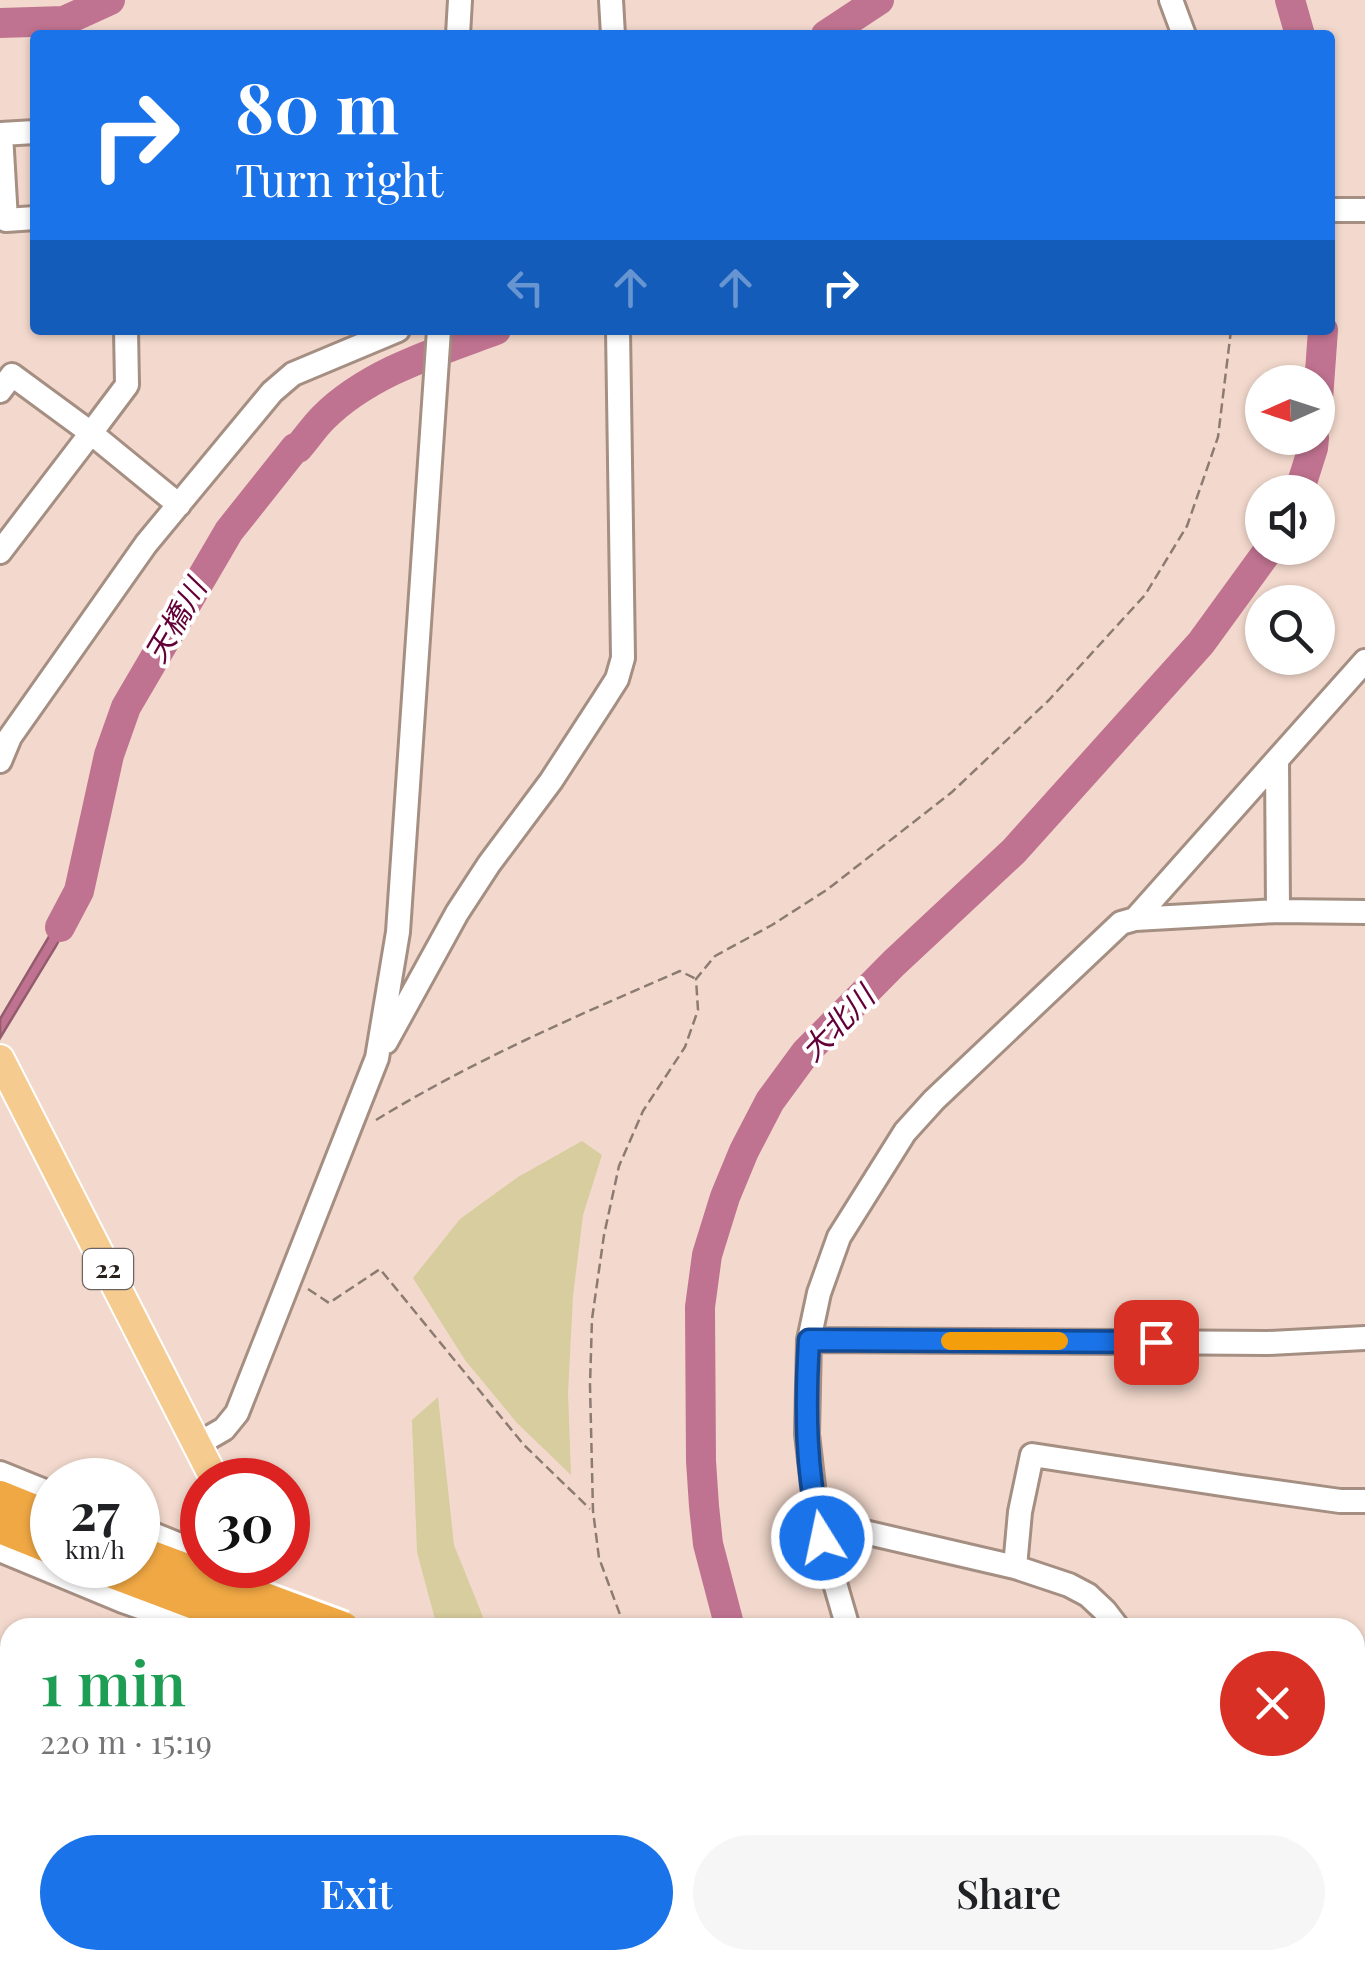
<!DOCTYPE html>
<meta charset="utf-8">
<style>
body{margin:0;font-family:"Playfair Display","Noto Sans JP",serif;background:#f6f6f6;color:#202124;height:100vh;display:flex;flex-direction:column;font-size:38px;white-space:nowrap}
*{box-sizing:border-box;margin:0}
p{font-size:32px;color:#757577}
.icon{flex:none;width:55px;height:55px;fill:none;stroke:currentColor;stroke-width:2;stroke-linecap:round;stroke-linejoin:round}
.map{position:relative;flex:1;overflow:hidden}
.side{position:absolute;left:0px;top:1618px;width:1365px;height:352px;display:flex;flex-direction:column;background:#fff;border-radius:30px 30px 0 0;box-shadow:0 2px 8px #0004}
.side>*{flex:none}
.hud{position:absolute;left:30px;top:30px;width:1305px;height:305px;border-radius:10px;box-shadow:0 2px 8px #0004;background:#1a73e8;color:#fff;overflow:hidden}
.needle{width:65px;rotate:267deg}
.tools{position:absolute;left:1245px;top:365px;display:grid;gap:20px}
.tools a{display:grid;place-items:center;width:90px;height:90px;border-radius:50%;background:#fff;box-shadow:0 2px 8px #0004;font-size:50px}
.speed{position:absolute;left:30px;top:1458px;display:flex;gap:20px;font-size:50px;font-weight:700;text-align:center}
.speed>*{display:grid;place-content:center;width:130px;height:130px;border-radius:50%;background:#fff;box-shadow:0 2px 8px #0004;line-height:1}
.speed small{font-size:25px;font-weight:400}
.speed .limit{border:15px solid #d22;background:#fff;color:#111}
.pin{position:absolute;display:grid;place-items:center;width:85px;height:85px;color:#fff;margin:-42px;border-radius:20px;box-shadow:0 5px 15px #0006}
.me{position:absolute;width:110px;margin:-55px;rotate:350deg;stroke-linejoin:round;filter:drop-shadow(0 0 8px #0008)}
.turn{display:flex;align-items:center;gap:35px;height:210px;padding:0 40px;font-size:45px}
.turn .icon{width:130px;height:130px;stroke-width:2.5}
.turn b{display:block;font-size:70px;line-height:85px}
.lanes{display:flex;align-items:center;height:95px;padding:0 40px;background:#0003;justify-content:center;gap:50px;direction:ltr}
.lanes .off{opacity:.35}
.round{display:grid;place-items:center;flex:none;width:105px;height:105px;border-radius:52px;background:#f6f6f6}
.summary{display:flex;align-items:center;justify-content:space-between;height:170px;padding:0 40px}
h1{font-size:60px;font-weight:600;line-height:75px;color:#1e9e55}
.cta{display:flex;gap:20px;margin-top:auto;padding:20px 40px}
.cta a{flex:1;height:115px;border-radius:60px;background:#1a73e8;color:#fff;font-size:40px;font-weight:600;line-height:115px;text-align:center}
.cta a+a{background:#f6f6f6;color:#202124}
.map>svg:first-child{display:block}
.green{fill:#d7cd9e}
.water{fill:#c07390;stroke:#935b6e;stroke-width:2.5}
.lines{fill:none;stroke-linecap:round;stroke-linejoin:round}
.river{stroke:#c07390;stroke-width:30}
.minor-casing{stroke:#a58e82;stroke-width:28}
.major-casing{stroke:#fff;stroke-width:32}
.highway-casing{stroke:#fff;stroke-width:38}
.path{stroke:#8c7b73;stroke-width:2.5;stroke-dasharray:10 5;stroke-linecap:butt}
.minor{stroke:#fff;stroke-width:22}
.major{stroke:#f6cb8f;stroke-width:28}
.highway{stroke:#f0a844;stroke-width:32}
.highway-bridge-casing{stroke:#fff;stroke-width:38;stroke-linecap:butt}
.highway-bridge{stroke:#f0a844;stroke-width:32}
.route-casing{stroke:#114b97;stroke-width:25}
.route{stroke:#1a73e8;stroke-width:18}
.slow{stroke:#f59e0b;stroke-width:18}
.labels{text-anchor:middle;stroke-width:8;stroke-linejoin:round;paint-order:stroke}
.shield{fill:#fff;stroke:#6b6462;stroke-width:2.5}
.shield-label{font-size:25px;font-weight:bold;fill:#2b221e}
.water-label{font-size:30px;font-style:italic;fill:#630037;stroke:#fff}
</style>
<div class="map">
<svg width="1365" height="1968" viewBox="0 0 1365 1968">
<rect width="100%" height="100%" fill="#f3d9cd"/>
<path class="green" d="M 582,1141 L 602,1155 L 583,1215 L 573,1296 L 568,1393 L 571,1475 L 517,1423 L 465,1360 L 413,1278 L 460,1219 L 518,1177 Z
M 438,1397 L 454,1545 L 487,1627 L 437,1627 L 417,1552 L 412,1420 Z"/>
<path class="water" d="M 75,888 L 84,894 L 56,946 L 0,1038 L 0,1019 L 47,940 Z
M 703,1543 L 712,1543 L 734,1627 L 725,1627 L 713,1589 Z"/>
<g class="lines">
<path class="river" d="M 1290,0 L 1300,35
M 0,23 L 64,21 L 110,0
M 826,35 L 879,0
M 1318,399 L 1323,330
M 1299,492 L 1313,448 L 1314,438
M 60,927 L 79,891 L 109,755 L 126,707 L 229,531 L 295,448 L 298,448 C 306,439 314,427 323,418 C 369,372 437,352 496,330
M 730,1628 L 708,1544 L 704,1506 L 701,1461 L 700,1307 L 707,1255 L 725,1197 L 744,1151 L 770,1101 L 806,1052 L 894,963 L 1014,851 L 1201,643 L 1270,548"/>
<defs>
<path id="minor" d="M 611,0 L 613,35
M 1171,0 L 1184,35
M 458,35 L 460,0
M 35,132 L 1,134 L 6,220 L 35,218
M 1330,210 L 1365,210
M 0,391 L 12,375 L 91,433 L 127,385 L 126,330
M 0,552 L 91,433 L 179,505
M 1277,760 L 1278,911
M 0,761 L 10,737 L 146,544 L 272,392 L 293,374 L 398,330
M 1135,919 L 1365,661
M 386,1042 L 457,913 L 489,864 L 551,781 L 603,701 L 617,679 L 623,658 L 618,330
M 809,1340 L 1268,1343 L 1365,1338
M 198,1444 L 224,1429 L 237,1413 L 377,1058 L 398,932 L 439,330
M 0,1473 L 52,1494
M 817,1521 L 1015,1567 L 1069,1585 L 1088,1595 L 1105,1611 L 1118,1628
M 138,1528 L 202,1554
M 0,1550 L 123,1601 L 200,1628
M 1015,1567 L 1020,1512 L 1032,1455 L 1241,1487 L 1340,1501 L 1365,1501
M 848,1628 L 817,1521 L 807,1434 L 809,1340 L 819,1293 L 839,1237 L 905,1132 L 934,1100 L 1121,923 L 1135,919 L 1278,911 L 1365,912
M 1355,1803 L 1365,1801
M 1355,1876 L 1365,1878
M 272,1960 L 273,1968
M 983,1960 L 987,1968
M 1193,1960 L 1226,1968"/>
<path id="major" d="M 0,1059 L 215,1480
M 244,1565 L 255,1612
M 310,1960 L 310,1968"/>
<path id="highway" d="M 0,1497 L 52,1518
M 0,1527 L 52,1548
M 1355,1919 L 1365,1922
M 1355,1948 L 1365,1951"/>
</defs>
<use href="#minor" class="minor-casing"/>
<use href="#major" class="major-casing"/>
<use href="#highway" class="highway-casing"/>
<path class="path" d="M 376,1120 C 474,1060 574,1017 680,971 L 696,979
M 308,1289 L 329,1303 L 380,1269 L 524,1445 L 590,1509
M 625,1628 L 599,1558 L 593,1511 L 590,1385 L 592,1319 L 604,1235 L 619,1166 L 643,1111 L 685,1047 L 698,1010 L 696,979 L 715,956 L 772,925 L 828,889 L 952,792 L 1049,700 L 1145,595 L 1187,526 L 1218,437 L 1231,330
M 760,1960 L 763,1968"/>
<use href="#minor" class="minor"/>
<use href="#major" class="major"/>
<use href="#highway" class="highway"/>
<defs>
<path id="highway-bridge" d="M 138,1552 L 343,1628
M 94,1565 L 261,1628"/>
</defs>
<use href="#highway-bridge" class="highway-bridge-casing"/>
<use href="#highway-bridge" class="highway-bridge"/>
</g>
<g class="lines">
<defs>
<path id="route" d="M 822,1538 C 805,1473 805,1407 809,1340 L 1156,1342"/>
</defs>
<use href="#route" class="route-casing"/>
<use href="#route" class="route"/>
<path class="slow" d="M 950,1341 L 1059,1341"/>
</g>
<g class="labels">
<rect class="shield" x="83" y="1249" width="50" height="40" rx="8"/>
<g class="shield-label">
<text x="108" y="1278">22</text>
</g>
<g class="water-label">
<text transform="translate(176 621) rotate(-60)" y="10">天橋川</text>
<text transform="translate(838 1024) rotate(-46)" y="10">大北川</text>
</g>
</g>
</svg>
<div class="tools">
<a><svg class="needle" viewBox="-14 -14 28 28"><path d="M0-13l5 13h-10z" fill="#e53935"/><path d="M0 13l5-13h-10z" fill="#757577"/></svg></a>
<a><svg class="icon" aria-label="sound" viewBox="0 0 24 24"><path d="M4 9h4l5-4v14l-5-4H4zM17 9q2 3 0 6"/></svg></a>
<a><svg class="icon" aria-label="search" viewBox="0 0 24 24"><circle cx="10" cy="10" r="6"/><path d="M15 15l6 6"/></svg></a>
</div>
<div class="speed"><div>27<small>km/h</small></div><div class="limit">30</div></div>
<div class="pin" style="left:1156px;top:1342px;background:#d93025"><svg class="icon" aria-label="arrive" viewBox="0 0 24 24"><path d="M6 21V4h12l-3 4 3 4H6"/></svg></div>
<svg class="me" style="left:822px;top:1538px" viewBox="-20 -20 40 40"><circle r="17" fill="#1a73e8" stroke="#fff" stroke-width="3"/><path d="M0-11L8 9 0 5-8 9z" fill="#fff"/></svg>
<div class="hud">
<div class="turn"><svg class="icon" aria-label="right" viewBox="0 0 24 24"><path d="M7 20v-9h11M14 6l5 5-5 5"/></svg><div><b>80 m</b>Turn right</div></div>
<div class="lanes"><svg class="icon off" aria-label="left" viewBox="0 0 24 24"><path d="M17 20v-9H6M10 6l-5 5 5 5"/></svg><svg class="icon off" aria-label="ahead" viewBox="0 0 24 24"><path d="M12 20V5M6 11l6-6 6 6"/></svg><svg class="icon off" aria-label="ahead" viewBox="0 0 24 24"><path d="M12 20V5M6 11l6-6 6 6"/></svg><svg class="icon" aria-label="right" viewBox="0 0 24 24"><path d="M7 20v-9h11M14 6l5 5-5 5"/></svg></div>
</div>
<section class="side">
<div class="summary"><div><h1>1 min</h1><p>220 m · 15:19</p></div><a class="round" style="background:#d93025;color:#fff"><svg class="icon" aria-label="close" viewBox="0 0 24 24"><path d="M6 6l12 12M18 6L6 18"/></svg></a></div>
<div class="cta"><a>Exit</a><a>Share</a></div>
</section>
</div>
